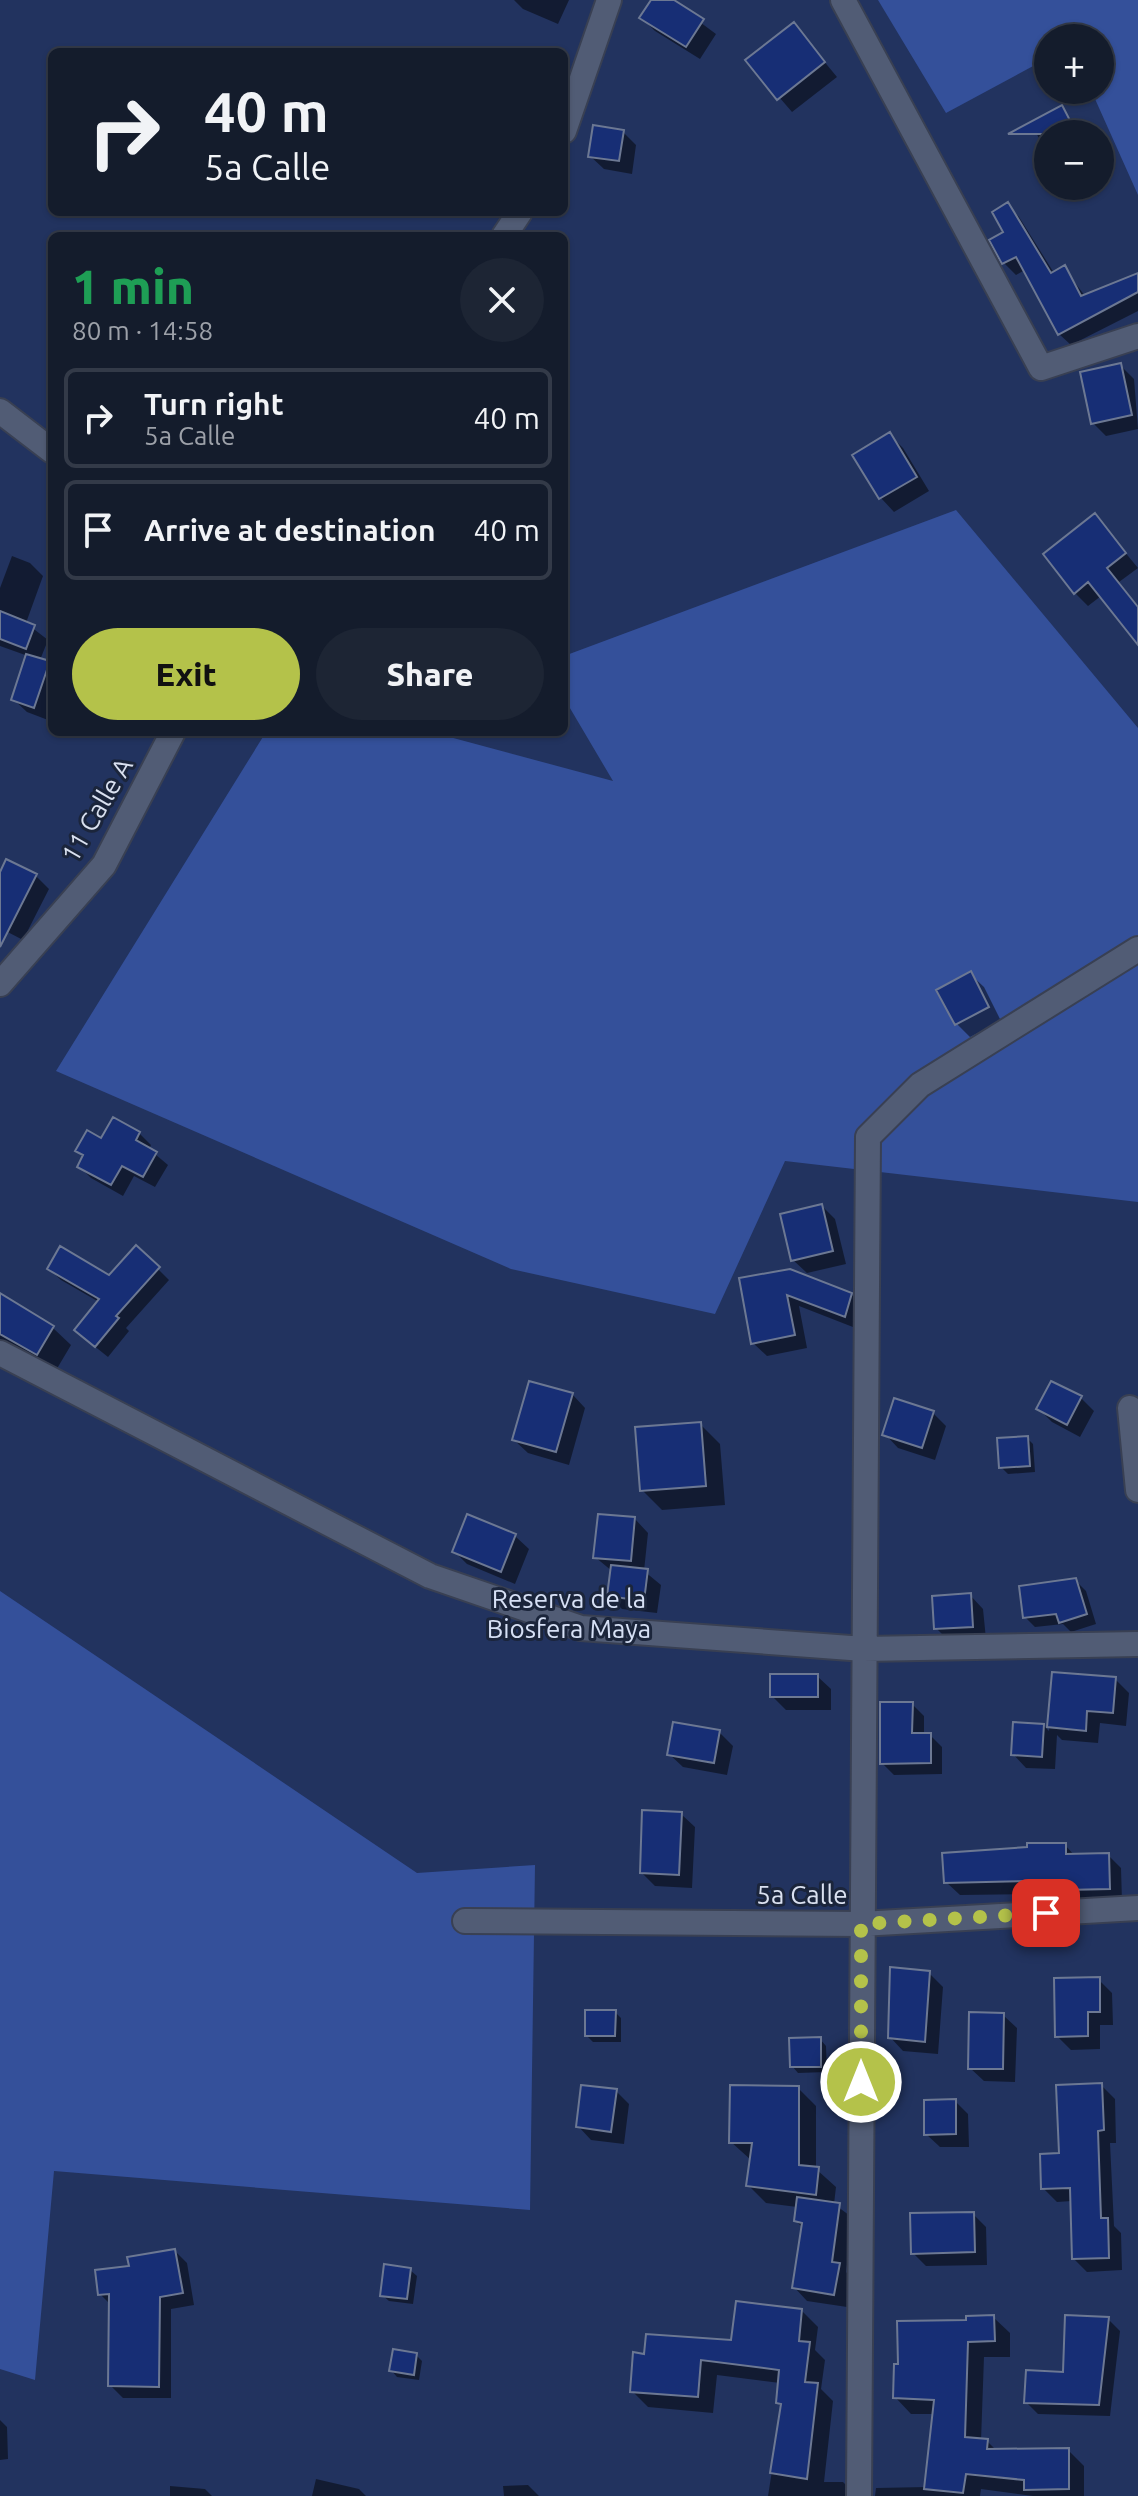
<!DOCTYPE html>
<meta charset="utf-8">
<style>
body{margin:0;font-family:Ubuntu,sans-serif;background:#1d2534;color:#f1f3f6;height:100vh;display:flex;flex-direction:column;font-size:30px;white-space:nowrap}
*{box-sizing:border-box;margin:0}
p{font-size:26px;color:#9da1a9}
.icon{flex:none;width:44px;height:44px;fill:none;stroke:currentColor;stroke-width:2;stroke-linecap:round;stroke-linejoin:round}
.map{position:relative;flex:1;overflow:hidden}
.panel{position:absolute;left:48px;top:232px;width:520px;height:504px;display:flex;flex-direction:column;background:#141c2c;border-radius:12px;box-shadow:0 2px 6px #0004,0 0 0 2px #333a48}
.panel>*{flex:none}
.guide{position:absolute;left:48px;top:48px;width:520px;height:168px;border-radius:12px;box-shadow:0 2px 6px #0004,0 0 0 2px #333a48;background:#141c2c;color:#f1f3f6;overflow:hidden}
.fabs{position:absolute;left:1034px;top:24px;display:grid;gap:16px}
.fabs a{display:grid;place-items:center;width:80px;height:80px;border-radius:50%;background:#141c2c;box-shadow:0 2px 6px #0004,0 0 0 2px #333a48;font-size:40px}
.pin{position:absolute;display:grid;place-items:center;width:68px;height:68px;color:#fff;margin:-34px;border-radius:16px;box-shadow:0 4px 12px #0006}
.me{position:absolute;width:88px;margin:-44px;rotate:0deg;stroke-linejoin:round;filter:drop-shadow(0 0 6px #0008)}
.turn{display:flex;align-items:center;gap:28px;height:168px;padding:0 24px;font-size:36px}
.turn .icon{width:104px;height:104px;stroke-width:2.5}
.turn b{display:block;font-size:56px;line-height:68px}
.round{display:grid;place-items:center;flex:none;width:84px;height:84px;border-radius:42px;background:#1d2534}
.headline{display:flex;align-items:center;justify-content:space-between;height:136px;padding:0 24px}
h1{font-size:48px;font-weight:800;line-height:60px;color:#1e9e55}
.action{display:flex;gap:16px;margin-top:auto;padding:16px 24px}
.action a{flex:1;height:92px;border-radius:48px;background:#b4c24a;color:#111;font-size:32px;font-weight:800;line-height:92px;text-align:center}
.action a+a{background:#1d2534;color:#f1f3f6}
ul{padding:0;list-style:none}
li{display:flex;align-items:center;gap:24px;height:100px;margin:0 16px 12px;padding:0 8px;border:4px solid #333a48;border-radius:12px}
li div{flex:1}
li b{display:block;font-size:30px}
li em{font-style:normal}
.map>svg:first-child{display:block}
.green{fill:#22335f;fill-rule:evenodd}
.forest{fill:#34509a}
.shadow{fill:#0007}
.building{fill:#172e75;stroke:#6c7893;stroke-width:2}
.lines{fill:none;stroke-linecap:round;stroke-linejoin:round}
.minor-casing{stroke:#394053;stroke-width:28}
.minor{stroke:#515c75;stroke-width:24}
.route{stroke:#b4c24a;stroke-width:14;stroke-dasharray:0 25.2}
.labels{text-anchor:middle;stroke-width:6;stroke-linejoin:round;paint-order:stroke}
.street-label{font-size:26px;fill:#dae1f0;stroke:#1b253b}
.park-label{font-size:26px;fill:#d6e0f5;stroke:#1b253b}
</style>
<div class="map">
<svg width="1138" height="2496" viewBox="0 0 1138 2496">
<rect width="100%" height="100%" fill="#1b253b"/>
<path class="green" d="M 0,0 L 1138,0 L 1138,2496 L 0,2496 ZM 1048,38 L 1100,38 L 1100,90 L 1048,90 ZM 52,52 L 564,52 L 564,212 L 52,212 ZM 1048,134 L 1100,134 L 1100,186 L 1048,186 ZM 52,236 L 564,236 L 564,732 L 52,732 Z"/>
<path class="forest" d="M 878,0 L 1138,0 L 1138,195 L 1091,90 L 1100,90 L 1100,38 L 1048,38 L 1048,58 L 946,113 Z
M 956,510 L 1138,728 L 1138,1202 L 785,1161 L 715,1314 L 511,1269 L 56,1071 L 266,732 L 431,732 L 613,781 L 564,698 L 564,656 Z
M 0,1591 L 417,1873 L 535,1865 L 530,2210 L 54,2171 L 35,2380 L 0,2369 Z"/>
<path class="shadow" d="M 514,0 L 569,0 L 558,24 L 523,9 Z
M 653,0 L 670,0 L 716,34 L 700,59 L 655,31 L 642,18 Z
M 794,25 L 837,77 L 792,112 L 748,61 Z
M 1062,108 L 1082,134 L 1048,134 L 1048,154 L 1031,124 Z
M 623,132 L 636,145 L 632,174 L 604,169 L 590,156 Z
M 1008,205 L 1019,217 L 1054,273 L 1064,268 L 1085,296 L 1138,275 L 1138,311 L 1071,345 L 1059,334 L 1025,270 L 1016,275 L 1004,263 L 992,241 L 1005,233 Z
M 1120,365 L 1134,379 L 1138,429 L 1106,436 L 1093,423 Z
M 889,434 L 903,448 L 929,491 L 894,512 L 881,498 L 855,455 Z
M 1095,516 L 1138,568 L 1119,582 L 1138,606 L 1138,640 L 1101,596 L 1088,606 L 1075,593 Z
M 12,556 L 30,563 L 43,576 L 26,623 L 48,640 L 40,660 L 52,666 L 52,707 L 48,720 L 27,712 L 13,699 L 28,656 L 0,646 L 0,588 Z
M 0,876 L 36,876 L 49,889 L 23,940 L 0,928 Z
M 970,974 L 984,987 L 1001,1021 L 970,1037 L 957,1024 Z
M 139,1133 L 151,1145 L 149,1149 L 168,1165 L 155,1187 L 134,1176 L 123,1196 L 91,1178 L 79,1166 L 84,1157 L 78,1151 Z
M 822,1206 L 835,1219 L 846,1264 L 807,1273 L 793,1260 Z
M 49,1269 L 109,1277 L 158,1269 L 169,1280 L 126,1328 L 129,1331 L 108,1357 L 88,1341 L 99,1302 L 61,1280 Z
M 741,1280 L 851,1294 L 865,1308 L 858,1329 L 799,1306 L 807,1348 L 767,1356 L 753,1343 Z
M 0,1296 L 53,1328 L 71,1345 L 55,1372 L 0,1339 Z
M 572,1394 L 585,1408 L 569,1465 L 528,1453 L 514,1440 Z
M 1081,1398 L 1094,1411 L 1080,1437 L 1052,1422 L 1039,1409 Z
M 933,1413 L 946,1426 L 935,1460 L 898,1448 L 885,1434 Z
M 700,1424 L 720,1444 L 725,1505 L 662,1510 L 642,1490 Z
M 1027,1438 L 1033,1444 L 1035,1472 L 1008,1474 L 1001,1467 Z
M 635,1519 L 648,1533 L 644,1571 L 661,1585 L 657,1613 L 622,1609 L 609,1596 L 612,1571 L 595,1557 Z
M 515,1536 L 529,1549 L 515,1584 L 467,1564 L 454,1551 Z
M 1075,1580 L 1086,1591 L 1096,1624 L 1071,1632 L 1063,1624 L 1035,1627 L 1025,1617 Z
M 970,1595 L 983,1609 L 986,1639 L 950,1642 L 936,1628 Z
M 1054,1674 L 1115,1679 L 1129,1693 L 1126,1726 L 1100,1723 L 1098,1743 L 1062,1740 L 1057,1735 L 1055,1769 L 1026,1768 L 1013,1754 L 1044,1726 L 1049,1731 Z
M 817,1676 L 831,1689 L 831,1710 L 786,1710 L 772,1696 Z
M 912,1704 L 924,1716 L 924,1735 L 930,1735 L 942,1747 L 942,1774 L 894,1775 L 882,1763 Z
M 719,1732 L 733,1746 L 727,1775 L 683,1767 L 669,1754 Z
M 681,1814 L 695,1827 L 692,1888 L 655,1886 L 642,1873 Z
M 1065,1845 L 1075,1856 L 1108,1855 L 1121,1868 L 1122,1901 L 1043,1912 L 1029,1899 L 1029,1894 L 960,1895 L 946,1882 Z
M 929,1973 L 943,1987 L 938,2054 L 903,2051 L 890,2037 Z
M 1099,1980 L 1112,1993 L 1113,2025 L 1100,2025 L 1100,2049 L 1071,2050 L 1057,2036 Z
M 615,2012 L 621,2018 L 621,2042 L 593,2042 L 587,2036 Z
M 1003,2015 L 1017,2028 L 1015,2082 L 984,2081 L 970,2068 Z
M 820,2039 L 826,2046 L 827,2072 L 798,2073 L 792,2066 Z
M 1101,2085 L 1115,2099 L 1116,2143 L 1110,2143 L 1114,2226 L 1121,2233 L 1122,2270 L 1087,2272 L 1074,2259 L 1072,2201 L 1057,2202 L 1043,2188 Z
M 798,2088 L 816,2106 L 816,2169 L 836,2187 L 834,2204 L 853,2218 L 846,2272 L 852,2278 L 847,2307 L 807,2301 L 794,2287 L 803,2228 L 796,2221 L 797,2207 L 766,2203 L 748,2185 L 751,2160 L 731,2142 Z
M 616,2091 L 629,2104 L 624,2144 L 591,2140 L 578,2126 Z
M 955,2101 L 968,2114 L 969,2147 L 940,2147 L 926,2134 Z
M 973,2214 L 986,2227 L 987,2265 L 926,2266 L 913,2253 Z
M 175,2251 L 187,2263 L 194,2305 L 171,2309 L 171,2398 L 123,2398 L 110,2385 L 111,2305 L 100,2294 L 131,2267 Z
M 410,2270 L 417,2276 L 413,2304 L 389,2301 L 382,2295 Z
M 802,2311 L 818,2327 L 815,2350 L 825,2360 L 821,2389 L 833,2401 L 824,2482 L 843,2482 L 857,2496 L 768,2496 L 782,2407 L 778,2403 L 780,2383 L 717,2375 L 713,2413 L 648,2407 L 632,2391 L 646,2356 L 733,2343 Z
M 993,2317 L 1010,2333 L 1010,2357 L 984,2357 L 981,2441 L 987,2441 L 997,2451 L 1068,2450 L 1084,2466 L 1084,2496 L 1033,2496 L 981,2489 L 980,2496 L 875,2496 L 876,2488 L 927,2487 L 934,2414 L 911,2414 L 895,2397 L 968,2322 Z
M 1108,2319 L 1120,2331 L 1110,2416 L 1038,2414 L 1026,2402 L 1065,2374 Z
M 416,2355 L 422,2361 L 419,2380 L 397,2377 L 391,2370 Z
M 0,2420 L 7,2427 L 8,2459 L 0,2460 Z
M 316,2479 L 359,2489 L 366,2496 L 312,2496 Z
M 528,2485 L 539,2496 L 504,2496 L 503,2486 Z
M 170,2486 L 205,2489 L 212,2496 L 170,2496 Z"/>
<path class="building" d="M 651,0 L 674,0 L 704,19 L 686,47 L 639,18 Z
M 794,22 L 825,62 L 777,100 L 745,60 Z
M 1062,105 L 1077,134 L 1008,134 Z
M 593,125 L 624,130 L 619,161 L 588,157 Z
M 1008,202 L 1051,273 L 1065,265 L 1081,296 L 1138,273 L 1138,292 L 1058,335 L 1016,257 L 1002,264 L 989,240 L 1003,232 L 992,212 Z
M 1121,363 L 1132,415 L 1091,424 L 1080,372 Z
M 890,432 L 917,477 L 879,499 L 852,455 Z
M 1095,513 L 1126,553 L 1107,568 L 1138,607 L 1138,645 L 1088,582 L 1074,594 L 1043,554 Z
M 0,611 L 35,625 L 26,649 L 0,639 Z
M 26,654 L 50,661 L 34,708 L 11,700 Z
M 6,859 L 37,874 L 0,947 L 0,872 Z
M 971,971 L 989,1007 L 955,1025 L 936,990 Z
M 113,1117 L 140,1132 L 136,1140 L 157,1152 L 143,1177 L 122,1166 L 111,1185 L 77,1167 L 83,1155 L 75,1151 L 87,1130 L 101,1138 Z
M 822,1204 L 833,1251 L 791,1261 L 780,1214 Z
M 136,1245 L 160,1267 L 116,1316 L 119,1318 L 95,1347 L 74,1330 L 99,1299 L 47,1269 L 60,1246 L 109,1275 Z
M 790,1269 L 852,1293 L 845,1317 L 787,1295 L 795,1335 L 751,1344 L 739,1278 Z
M 0,1293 L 54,1326 L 37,1355 L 0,1334 Z
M 529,1381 L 573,1393 L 556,1452 L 512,1440 Z
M 1051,1381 L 1082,1396 L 1067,1425 L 1036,1409 Z
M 894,1398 L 934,1411 L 922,1448 L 882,1435 Z
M 701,1422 L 706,1486 L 640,1491 L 635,1427 Z
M 1028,1436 L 1030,1466 L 999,1468 L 997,1438 Z
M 467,1514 L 516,1534 L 501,1572 L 452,1552 Z
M 598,1514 L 635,1517 L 631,1561 L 593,1558 Z
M 611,1565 L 648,1569 L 644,1601 L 607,1596 Z
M 1076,1578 L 1087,1614 L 1059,1623 L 1056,1614 L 1023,1618 L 1019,1586 Z
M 971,1593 L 973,1627 L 934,1629 L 932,1596 Z
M 1052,1672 L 1116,1677 L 1113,1713 L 1087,1711 L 1086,1731 L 1047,1727 Z
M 770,1674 L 818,1674 L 818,1697 L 770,1697 Z
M 880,1702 L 913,1702 L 912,1733 L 931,1733 L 931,1763 L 880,1764 Z
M 673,1722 L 720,1730 L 714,1763 L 667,1755 Z
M 1013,1722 L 1044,1724 L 1042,1757 L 1011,1755 Z
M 642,1810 L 682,1812 L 679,1875 L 640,1873 Z
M 1027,1843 L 1066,1843 L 1066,1854 L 1109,1853 L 1110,1889 L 1065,1890 L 1065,1897 L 1027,1899 L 1027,1881 L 944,1883 L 942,1853 L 1027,1847 Z
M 890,1967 L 930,1971 L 925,2042 L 888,2038 Z
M 1100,1977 L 1100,2012 L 1088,2012 L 1088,2036 L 1055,2037 L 1054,1978 Z
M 585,2010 L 616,2010 L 615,2036 L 585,2036 Z
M 969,2012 L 1004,2013 L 1003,2069 L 968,2069 Z
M 821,2037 L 821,2067 L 790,2067 L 789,2038 Z
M 1102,2083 L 1104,2130 L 1098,2131 L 1101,2218 L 1108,2218 L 1109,2258 L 1072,2259 L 1070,2188 L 1041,2189 L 1040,2154 L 1059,2153 L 1056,2085 Z
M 581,2085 L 617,2089 L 611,2132 L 576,2127 Z
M 730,2085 L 799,2086 L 799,2165 L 819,2167 L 816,2195 L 746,2186 L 752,2143 L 729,2143 Z
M 956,2099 L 956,2134 L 924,2135 L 924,2100 Z
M 797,2197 L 840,2203 L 832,2262 L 840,2263 L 834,2295 L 792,2288 L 802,2223 L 794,2221 Z
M 974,2212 L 975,2252 L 911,2254 L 910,2213 Z
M 175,2249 L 183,2293 L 160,2297 L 159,2387 L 108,2386 L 109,2294 L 98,2295 L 95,2270 L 129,2266 L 127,2257 Z
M 384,2264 L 411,2268 L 407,2299 L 380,2296 Z
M 736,2301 L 802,2309 L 799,2341 L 810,2342 L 805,2382 L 818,2383 L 807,2479 L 770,2473 L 781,2404 L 776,2403 L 779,2370 L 701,2360 L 698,2397 L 630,2392 L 633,2352 L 644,2354 L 646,2334 L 731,2340 Z
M 994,2315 L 995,2341 L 968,2342 L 965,2437 L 988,2439 L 987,2449 L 1069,2448 L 1069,2489 L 1024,2490 L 1024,2480 L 966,2474 L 963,2493 L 924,2489 L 934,2400 L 893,2398 L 894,2364 L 898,2364 L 897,2321 L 966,2320 L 966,2316 Z
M 1065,2315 L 1109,2317 L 1099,2405 L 1024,2403 L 1026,2370 L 1063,2372 Z
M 393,2349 L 417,2353 L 414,2375 L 389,2371 Z"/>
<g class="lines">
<defs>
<path id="minor" d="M 843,0 L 1041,368 L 1138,336
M 564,131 L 609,0
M 504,236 L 520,212
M 0,411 L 52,451
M 0,984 L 104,865 L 173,732
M 0,1353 L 430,1576 L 581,1628 L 864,1649 L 1138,1644
M 1130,1408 L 1138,1490
M 465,1921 L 861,1924 L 1138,1908
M 859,2496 L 868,1137 L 920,1085 L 1138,949"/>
</defs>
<use href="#minor" class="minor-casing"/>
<use href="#minor" class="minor"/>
</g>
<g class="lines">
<path class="route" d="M 861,2082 L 861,1924 L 1046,1913"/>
</g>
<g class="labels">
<g class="street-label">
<text transform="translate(97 810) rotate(-60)" y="9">11 Calle A</text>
<text x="802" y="1904">5a Calle</text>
</g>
<g class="park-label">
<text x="569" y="1608">Reserva de la<tspan x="569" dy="30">Biosfera Maya</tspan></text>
</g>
</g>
</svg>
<div class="fabs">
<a>+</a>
<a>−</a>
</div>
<div class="pin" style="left:1046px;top:1913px;background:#d93025"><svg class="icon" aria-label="arrive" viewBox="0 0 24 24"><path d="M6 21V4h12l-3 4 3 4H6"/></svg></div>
<svg class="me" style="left:861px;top:2082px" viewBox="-20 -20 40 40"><circle r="17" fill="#b4c24a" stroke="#fff" stroke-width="3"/><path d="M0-11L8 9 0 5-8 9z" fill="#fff"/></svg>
<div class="guide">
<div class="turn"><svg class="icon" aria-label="right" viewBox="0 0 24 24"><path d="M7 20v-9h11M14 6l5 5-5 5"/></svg><div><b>40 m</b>5a Calle</div></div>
</div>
<section class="panel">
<div class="headline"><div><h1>1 min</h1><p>80 m · 14:58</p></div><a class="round"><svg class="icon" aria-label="close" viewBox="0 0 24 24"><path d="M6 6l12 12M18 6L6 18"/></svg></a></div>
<ul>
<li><svg class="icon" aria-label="right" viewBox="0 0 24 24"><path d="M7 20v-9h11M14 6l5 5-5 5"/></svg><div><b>Turn right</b><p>5a Calle</p></div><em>40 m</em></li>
<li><svg class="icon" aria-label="arrive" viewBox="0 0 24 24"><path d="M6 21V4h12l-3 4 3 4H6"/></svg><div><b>Arrive at destination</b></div><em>40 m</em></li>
</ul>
<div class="action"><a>Exit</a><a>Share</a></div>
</section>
</div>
